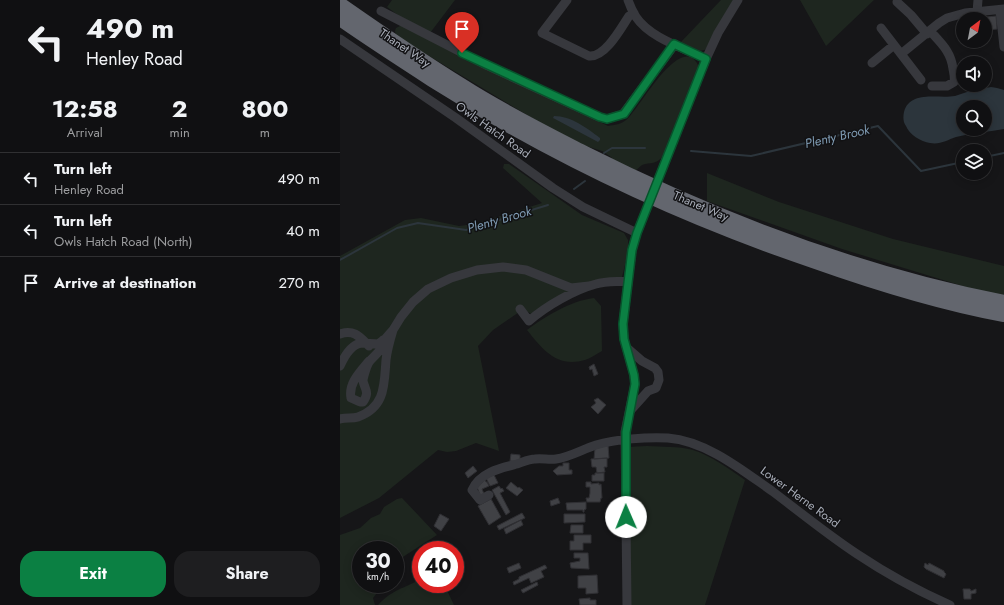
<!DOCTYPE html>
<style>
body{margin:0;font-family:Jost,sans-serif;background:#1e1e20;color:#f1f3f6;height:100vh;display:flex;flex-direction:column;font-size:15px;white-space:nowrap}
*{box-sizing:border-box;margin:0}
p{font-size:13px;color:#9c9d9f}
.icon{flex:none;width:22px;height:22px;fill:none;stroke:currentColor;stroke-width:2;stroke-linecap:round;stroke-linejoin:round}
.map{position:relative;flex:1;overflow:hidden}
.side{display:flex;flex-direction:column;background:#101012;width:340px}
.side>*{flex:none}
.top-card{background:#101012;color:#f1f3f6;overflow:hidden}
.needle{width:26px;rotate:32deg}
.buttons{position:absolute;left:616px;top:12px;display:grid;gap:8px}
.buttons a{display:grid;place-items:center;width:36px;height:36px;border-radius:50%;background:#101012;box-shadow:0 2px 10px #0003,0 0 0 1px #303032;font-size:20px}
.speed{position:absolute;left:12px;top:541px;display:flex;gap:8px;font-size:20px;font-weight:700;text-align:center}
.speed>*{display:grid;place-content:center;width:52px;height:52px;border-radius:50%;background:#101012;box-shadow:0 2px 10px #0003,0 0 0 1px #303032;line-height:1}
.speed small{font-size:10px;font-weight:400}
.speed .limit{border:6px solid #d22;background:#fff;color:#111}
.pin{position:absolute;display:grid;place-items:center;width:34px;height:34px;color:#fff;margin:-41px -17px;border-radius:50% 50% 50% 0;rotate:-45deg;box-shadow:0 0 4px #0007}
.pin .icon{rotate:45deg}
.me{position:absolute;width:44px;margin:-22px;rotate:359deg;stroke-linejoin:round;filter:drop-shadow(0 0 3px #0008)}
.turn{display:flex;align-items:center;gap:14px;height:84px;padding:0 20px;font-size:18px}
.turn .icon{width:52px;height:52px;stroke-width:2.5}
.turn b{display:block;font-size:28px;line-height:34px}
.eta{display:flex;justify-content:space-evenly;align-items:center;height:68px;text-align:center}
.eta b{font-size:24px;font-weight:700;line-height:28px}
.cta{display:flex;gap:8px;margin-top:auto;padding:8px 20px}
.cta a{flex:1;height:46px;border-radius:16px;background:#0b8043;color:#fff;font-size:16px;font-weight:700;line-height:46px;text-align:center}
.cta a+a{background:#1e1e20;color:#f1f3f6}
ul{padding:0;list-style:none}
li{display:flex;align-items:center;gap:12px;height:52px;padding:0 20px;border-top:1px solid #303032}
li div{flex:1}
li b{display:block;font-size:15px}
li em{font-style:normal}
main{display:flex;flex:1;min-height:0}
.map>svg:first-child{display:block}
.green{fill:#1e261f}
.water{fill:#2c353c;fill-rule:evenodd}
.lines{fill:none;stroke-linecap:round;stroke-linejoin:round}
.stream{stroke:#2c353c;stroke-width:2}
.building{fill:#404145;stroke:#303034}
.minor{stroke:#37383d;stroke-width:9}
.highway{stroke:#63666e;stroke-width:14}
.route-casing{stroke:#07532c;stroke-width:10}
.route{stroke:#0b8043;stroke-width:7}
.labels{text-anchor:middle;stroke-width:3;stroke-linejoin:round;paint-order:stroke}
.street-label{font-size:12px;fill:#a8adb8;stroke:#111113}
.water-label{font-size:13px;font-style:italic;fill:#7f9bb3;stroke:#111113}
</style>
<main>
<section class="side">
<div class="top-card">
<div class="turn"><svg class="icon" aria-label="left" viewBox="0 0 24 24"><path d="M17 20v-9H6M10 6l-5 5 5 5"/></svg><div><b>490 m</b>Henley Road</div></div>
</div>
<div class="eta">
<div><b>12:58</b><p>Arrival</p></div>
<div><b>2</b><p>min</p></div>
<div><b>800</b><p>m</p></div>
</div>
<ul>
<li><svg class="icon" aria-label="left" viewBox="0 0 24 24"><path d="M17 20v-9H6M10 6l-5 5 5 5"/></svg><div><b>Turn left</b><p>Henley Road</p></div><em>490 m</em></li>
<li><svg class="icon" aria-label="left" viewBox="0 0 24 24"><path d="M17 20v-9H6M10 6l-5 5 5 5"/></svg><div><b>Turn left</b><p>Owls Hatch Road (North)</p></div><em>40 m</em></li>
<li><svg class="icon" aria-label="arrive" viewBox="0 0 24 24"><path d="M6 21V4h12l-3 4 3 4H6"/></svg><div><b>Arrive at destination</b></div><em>270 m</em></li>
</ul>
<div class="cta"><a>Exit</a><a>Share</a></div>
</section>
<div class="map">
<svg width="664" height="605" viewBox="0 0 664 605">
<rect width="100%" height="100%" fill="#161618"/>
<path class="green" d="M 52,0 L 115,0 L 87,37 L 47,7 Z
M 381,0 L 397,0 L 368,49 L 360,51 L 340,43 Z
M 460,0 L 534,0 L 486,46 Z
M 62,25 L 268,126 C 274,125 282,124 286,120 C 297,113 342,27 359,67 L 323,156 C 316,165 311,162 302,165 L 295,171 L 275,162 L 271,157 L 262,151 L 236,143 L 212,130 L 56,36 L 55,31 L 56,28 Z
M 164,164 L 169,164 L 242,215 L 284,233 L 288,240 L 288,253 L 282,277 L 278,281 L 253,284 L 193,318 L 190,313 L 182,310 L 153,330 L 138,346 L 159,451 L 136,443 L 116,451 L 107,452 L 98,450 L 39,498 L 0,518 L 0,256 L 65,220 L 81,218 L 119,226 L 134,224 L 174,212 L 202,203 L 163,168 Z
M 367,173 L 439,202 L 553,239 L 664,266 L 664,297 L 652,295 L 502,249 L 367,201 Z
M 254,298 L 261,306 L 262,351 C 256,354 251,358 245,360 C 217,368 203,350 187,330 C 206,316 230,301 254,298 Z
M 307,446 C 322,447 338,446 353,450 C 372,456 389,469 405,480 L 365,605 L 289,605 L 288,447 Z
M 62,498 L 97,535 L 55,562 L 55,550 L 21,550 L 21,584 L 49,584 L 41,588 L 33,598 L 35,605 L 0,605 L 0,535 L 20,528 L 31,518 L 40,514 L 44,507 L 57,499 Z
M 81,579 L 81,584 L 104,584 L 114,605 L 38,605 C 53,589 63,589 81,579 Z"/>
<path class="water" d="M 651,87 L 657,88 L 664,90 L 664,129 C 648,132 631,133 616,137 C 607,140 600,145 590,143 C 581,142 569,134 566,126 C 563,122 563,117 564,112 C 570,90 598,99 615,96 C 619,95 623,93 627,92 C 634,90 643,89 651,87 ZM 623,107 L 645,107 L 645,129 L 623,129 Z
M 214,116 C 231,116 247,128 260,138 L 260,140 L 258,142 L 215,119 L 213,118 Z"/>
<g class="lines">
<path class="stream" d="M 351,151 L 411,156 L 538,126 L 581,171 L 623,162
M 264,153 L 272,148 L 305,148
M 645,157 L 664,153
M 234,189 L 245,181
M 0,260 L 57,228 L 78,223 L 126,230 L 208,205"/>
</g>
<path class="building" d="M 656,16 L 657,29 L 648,30 L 647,17 Z
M 254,364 L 258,374 L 254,376 L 252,369 L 250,370 L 249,367 Z
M 258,398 L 266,405 L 258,414 L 251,407 L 256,403 L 254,400 Z
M 268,445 L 269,458 L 254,459 L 255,448 Z
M 171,454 L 180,455 L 180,462 L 170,461 Z
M 267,458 L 267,467 L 264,467 L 265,472 L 257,473 L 256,467 L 252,467 L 251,459 Z
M 223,463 L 229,463 L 229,470 L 232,470 L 232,474 L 217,475 L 213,471 L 219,466 L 223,466 Z
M 133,466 L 137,471 L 128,478 L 125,473 Z
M 255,473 L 264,473 L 264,481 L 252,481 L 252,475 L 255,475 Z
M 154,475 L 158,483 L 150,486 L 146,478 Z
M 145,480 L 146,482 L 147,482 L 149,486 L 142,489 L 144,494 L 140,495 L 137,487 Z
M 171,482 L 178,488 L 179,487 L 183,490 L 177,496 L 166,488 Z
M 246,482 L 251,482 L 251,484 L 259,483 L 259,485 L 261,484 L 262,498 L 261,498 L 260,502 L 247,502 L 246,498 L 249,498 L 250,493 L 250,487 L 246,487 Z
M 159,486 L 161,489 L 162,488 L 164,491 L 160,493 L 170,512 L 166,515 L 152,490 Z
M 218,498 L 220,503 L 211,506 L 210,501 Z
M 151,499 L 161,517 L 149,525 L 138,506 Z
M 246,502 L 246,509 L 244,510 L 244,512 L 243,512 L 243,510 L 227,510 L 226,503 Z
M 182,513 L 185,518 L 159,530 L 157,526 Z
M 100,514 L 109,519 L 101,531 L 94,526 Z
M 224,514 L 245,514 L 245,522 L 224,523 Z
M 181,520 L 183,525 L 166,534 L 164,529 Z
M 231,525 L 243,525 L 243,533 L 230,533 Z
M 234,535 L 251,535 L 251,543 L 243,543 L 243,550 L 230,550 L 230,541 L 234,541 Z
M 234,553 L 248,553 L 249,569 L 231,568 L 230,563 L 240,561 L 240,558 L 234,558 Z
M 179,563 L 181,568 L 169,573 L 167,568 Z
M 585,563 L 588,565 L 589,563 L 604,571 L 604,572 L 606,574 L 604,578 L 586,569 L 584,567 Z
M 205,565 L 207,568 L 201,571 L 204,577 L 191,583 L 189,578 L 174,585 L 173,582 L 179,579 L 179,577 Z
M 257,575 L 258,593 L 246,594 L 246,588 L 238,588 L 238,576 Z
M 197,582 L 198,585 L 183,593 L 181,590 Z
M 623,589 L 630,589 L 631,591 L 636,589 L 636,593 L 631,594 L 631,599 L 624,599 Z
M 250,598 L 250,600 L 256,600 L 256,605 L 240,605 L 239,599 Z"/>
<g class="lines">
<path class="minor" d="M 227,0 L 202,33 L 249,56 C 265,58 281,28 289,16 L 294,13
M 288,0 C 290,6 293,12 296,17 C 310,38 344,48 366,59
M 557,2 L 571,15 L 587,34
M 660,10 L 664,47
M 41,11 L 148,66 L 259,117 L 267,119 L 283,114 L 335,44
M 637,12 L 638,0
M 541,28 L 581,80
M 590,31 C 602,44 611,52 613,69 C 614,74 615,78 614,82 L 607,86 L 592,86
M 0,39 L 116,118 L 213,188 L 243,207 L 297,233
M 561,54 L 599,23 L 607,18 L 625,13 L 664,9
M 532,63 L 554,45
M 180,309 L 189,321 C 206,306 234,290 256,284 C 266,281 278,282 287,281
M 53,330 L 61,317 L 73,302 L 88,289 L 111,278 L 137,270 L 163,267 L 186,270 L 231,288 L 249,286
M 0,334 C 14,329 20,337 29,346
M 287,348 L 302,361 L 315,368 L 318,372 L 319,380 L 316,388 L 308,391 L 290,411
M 29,361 C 21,371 8,383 11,398 L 20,402 L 23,402 C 30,392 25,390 23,381 C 23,378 25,372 26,369 C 27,366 28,363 30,361 C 35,354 44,350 43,340
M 0,366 C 4,357 11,344 22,343 C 27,343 33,344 38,344 L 46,338 L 53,330 C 50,340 47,350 46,360 C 44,384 46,407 18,417 C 12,419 6,417 0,419
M 149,495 L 140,500 L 132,490 C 140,472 161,468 177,464 C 183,462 189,459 195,459 C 202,458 209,460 216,459 C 230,457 243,449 256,445 C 276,439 307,437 328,438 C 366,441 402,470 432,491 C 460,512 488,535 517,554 C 547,574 578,591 610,605
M 287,605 L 285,432 L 295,384 L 294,375 L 284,339 L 283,324 L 292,250 L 297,233 L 366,59 L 378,33 L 398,0"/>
<path class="highway" d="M 0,4 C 40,32 81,60 123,86 C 162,111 204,132 245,153 C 378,220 518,273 664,302
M 0,19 C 30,40 61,60 92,80 C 211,155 339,216 473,261 C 535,283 599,303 664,315"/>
</g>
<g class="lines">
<defs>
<path id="route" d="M 122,53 L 260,117 L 267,119 L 284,114 L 334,44 L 366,59 L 297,233 L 292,250 L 283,324 L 284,339 L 294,375 L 295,384 L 286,432 L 286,517"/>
</defs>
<use href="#route" class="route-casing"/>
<use href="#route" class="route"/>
</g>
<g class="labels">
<g class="street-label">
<text transform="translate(65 48) rotate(34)" y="4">Thanet Way</text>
<text transform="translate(153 130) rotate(35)" y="4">Owls Hatch Road</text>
<text transform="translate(361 206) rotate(23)" y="4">Thanet Way</text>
<text transform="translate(460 497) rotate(36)" y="4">Lower Herne Road</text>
</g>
<g class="water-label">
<text transform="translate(497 136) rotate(-13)" y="5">Plenty Brook</text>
<text transform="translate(159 219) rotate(-16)" y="5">Plenty Brook</text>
</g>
</g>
</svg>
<div class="buttons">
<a><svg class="needle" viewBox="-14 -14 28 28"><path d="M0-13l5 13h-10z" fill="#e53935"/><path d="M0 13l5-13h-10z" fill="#9c9d9f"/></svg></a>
<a><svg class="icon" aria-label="sound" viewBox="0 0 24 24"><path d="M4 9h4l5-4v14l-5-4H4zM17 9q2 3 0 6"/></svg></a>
<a><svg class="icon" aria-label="search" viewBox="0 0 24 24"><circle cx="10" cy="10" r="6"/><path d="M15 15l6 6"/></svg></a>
<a><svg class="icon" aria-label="layers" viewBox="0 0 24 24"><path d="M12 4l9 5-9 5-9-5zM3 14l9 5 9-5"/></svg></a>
</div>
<div class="speed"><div>30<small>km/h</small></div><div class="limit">40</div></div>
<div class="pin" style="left:122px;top:53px;background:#d93025"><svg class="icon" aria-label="arrive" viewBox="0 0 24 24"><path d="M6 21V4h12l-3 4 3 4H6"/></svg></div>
<svg class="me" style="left:286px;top:517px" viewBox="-20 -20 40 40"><circle r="19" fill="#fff"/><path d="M0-13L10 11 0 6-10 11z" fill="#0b8043"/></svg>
</div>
</main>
